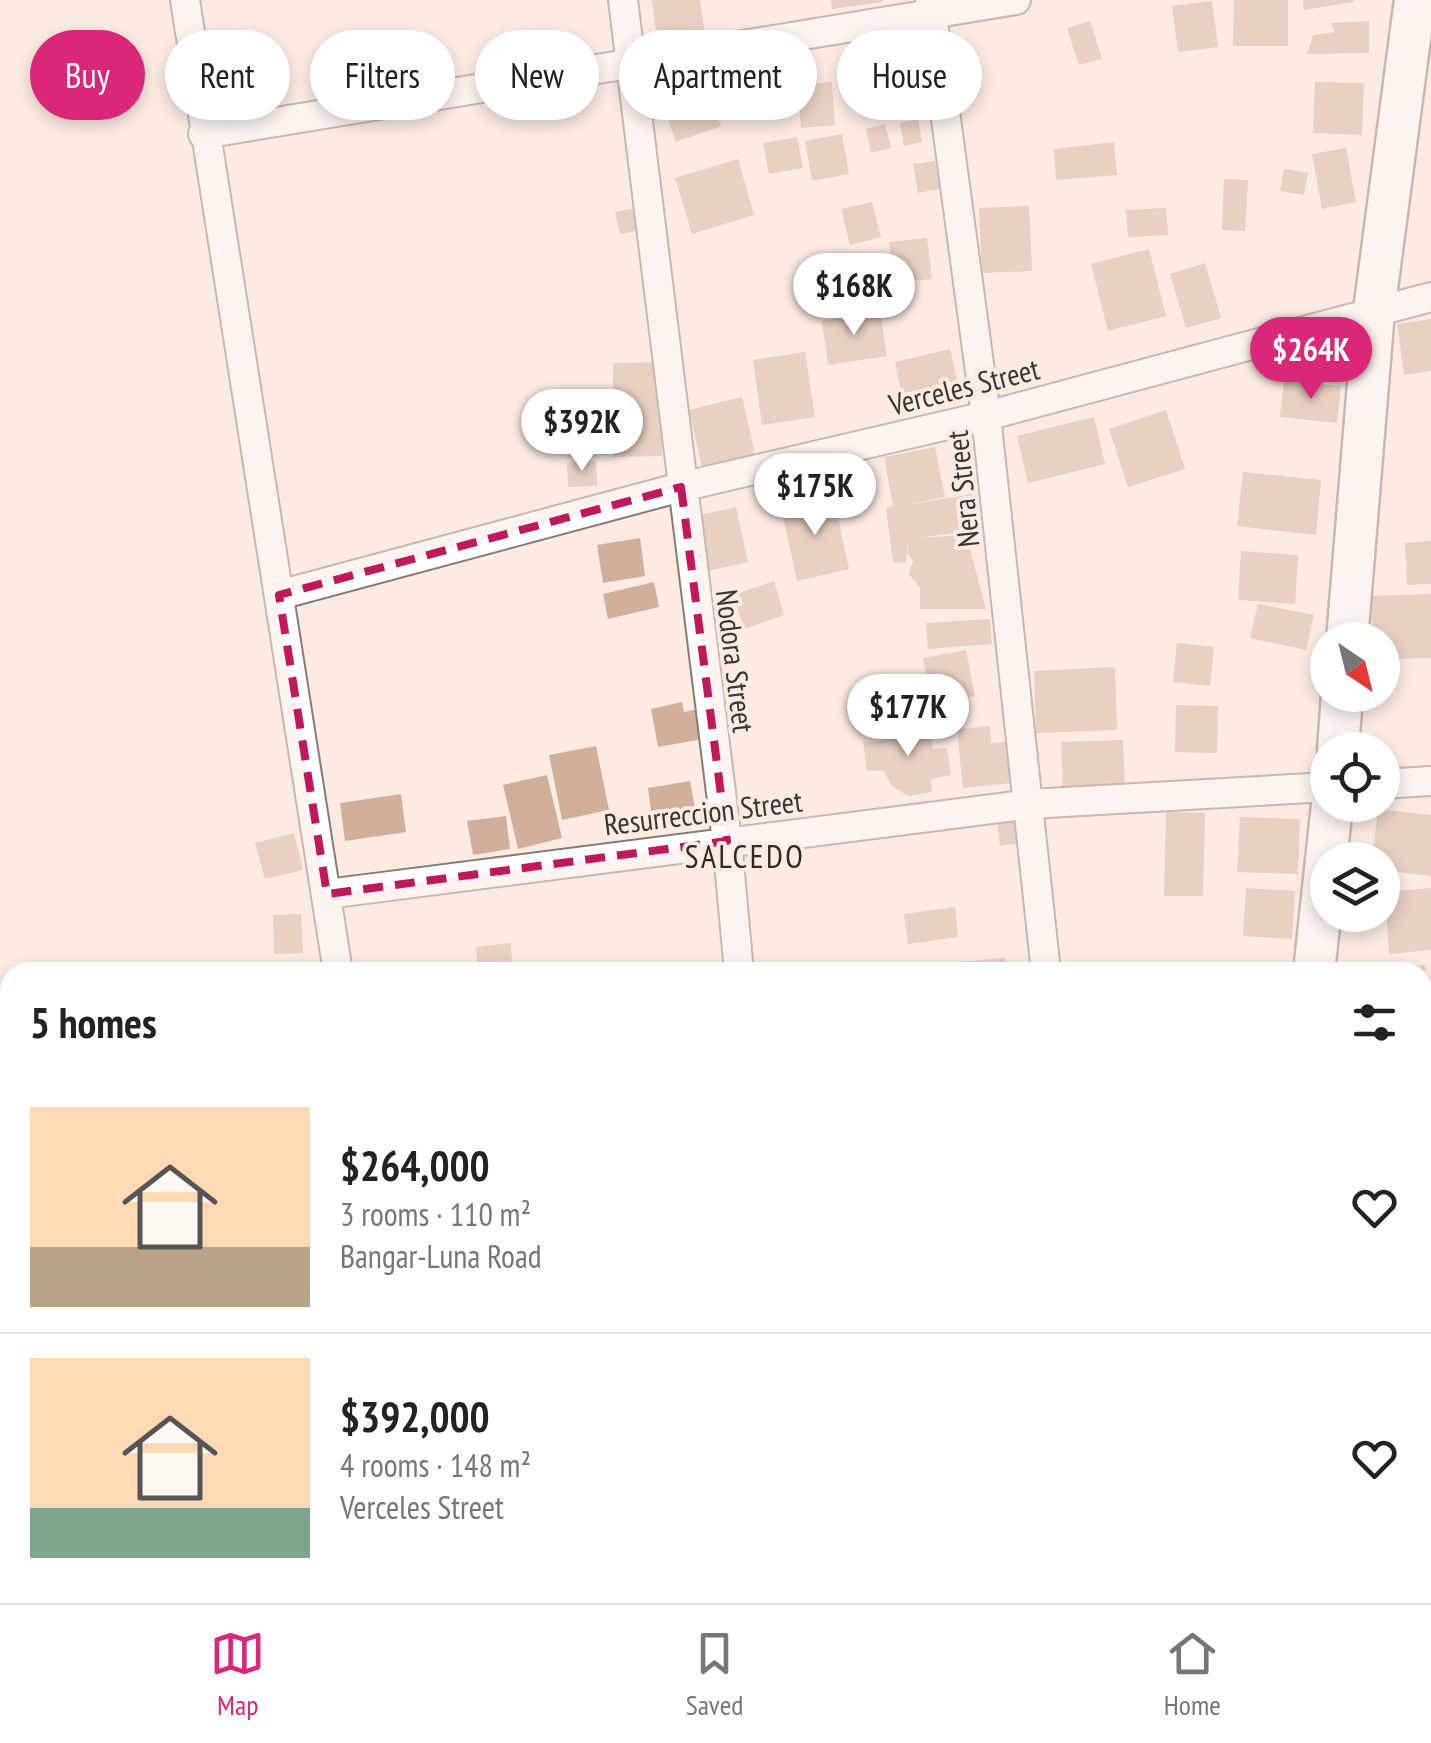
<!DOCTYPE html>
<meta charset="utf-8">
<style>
:root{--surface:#fff;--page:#f2f2f2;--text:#222;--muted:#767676;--line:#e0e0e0;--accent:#db2777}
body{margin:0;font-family:"PT Sans Narrow",sans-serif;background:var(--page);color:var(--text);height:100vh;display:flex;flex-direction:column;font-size:38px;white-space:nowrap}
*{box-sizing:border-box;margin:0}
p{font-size:32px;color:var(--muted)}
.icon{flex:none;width:55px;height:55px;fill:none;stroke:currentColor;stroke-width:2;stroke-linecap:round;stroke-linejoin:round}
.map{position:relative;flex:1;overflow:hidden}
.details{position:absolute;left:0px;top:962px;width:1432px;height:642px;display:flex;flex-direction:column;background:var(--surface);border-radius:30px 30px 0 0;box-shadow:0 5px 15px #0003}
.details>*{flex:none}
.banner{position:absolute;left:30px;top:30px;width:1372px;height:90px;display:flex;gap:20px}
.needle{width:65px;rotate:145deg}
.buttons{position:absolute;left:1310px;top:622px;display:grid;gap:20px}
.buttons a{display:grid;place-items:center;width:90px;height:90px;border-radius:50%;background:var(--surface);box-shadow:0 5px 15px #0003;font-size:50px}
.price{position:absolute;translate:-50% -85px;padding:0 22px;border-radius:35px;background:#fff;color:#222;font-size:32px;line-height:65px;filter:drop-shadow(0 2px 5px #0008)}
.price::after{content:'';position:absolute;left:50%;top:60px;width:30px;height:22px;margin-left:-15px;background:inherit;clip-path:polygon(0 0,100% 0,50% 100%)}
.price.active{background:var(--accent);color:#fff}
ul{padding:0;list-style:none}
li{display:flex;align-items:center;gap:30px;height:250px;padding:0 30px}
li+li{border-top:2px solid var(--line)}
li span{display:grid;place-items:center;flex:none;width:280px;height:200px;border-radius:0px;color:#555}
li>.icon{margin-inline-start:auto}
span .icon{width:120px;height:120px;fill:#fffc;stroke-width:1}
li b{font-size:42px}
h2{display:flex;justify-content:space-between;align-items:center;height:120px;padding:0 30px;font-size:42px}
.chip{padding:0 35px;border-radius:45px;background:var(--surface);box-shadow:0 5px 15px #0003;font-size:35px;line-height:90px}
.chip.active{background:var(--accent);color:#fff}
.tab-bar{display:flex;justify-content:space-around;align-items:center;height:140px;border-top:2px solid var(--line);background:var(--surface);font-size:28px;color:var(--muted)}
.tab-bar a{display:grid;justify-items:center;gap:5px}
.tab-bar .active{color:var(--accent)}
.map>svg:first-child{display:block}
.building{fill:#d0b09b}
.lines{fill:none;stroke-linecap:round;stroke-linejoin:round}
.minor-casing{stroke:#897b73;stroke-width:32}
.secondary-casing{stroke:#897b73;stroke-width:45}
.minor{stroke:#fff;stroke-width:28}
.secondary{stroke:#fff;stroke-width:40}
.marked{fill:none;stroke:#c2185b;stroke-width:8;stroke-dasharray:20 12;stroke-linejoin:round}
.labels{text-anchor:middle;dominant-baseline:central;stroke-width:8;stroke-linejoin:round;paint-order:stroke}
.street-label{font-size:30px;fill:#3b3531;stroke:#fbebe2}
.neighbourhood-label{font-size:32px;letter-spacing:2.5px;fill:#332720;stroke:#fbebe2}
</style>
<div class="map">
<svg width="1431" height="1603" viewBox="0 0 1431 1603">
<rect width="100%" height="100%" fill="#fbebe2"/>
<!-- building -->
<g class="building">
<polygon points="652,0 700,0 705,34 657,41"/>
<polygon points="831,0 883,0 883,2 832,9"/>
<polygon points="1234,0 1288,0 1288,46 1233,46"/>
<polygon points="1303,0 1354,0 1354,2 1304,10"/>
<polygon points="1212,1 1218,47 1178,52 1172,6"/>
<polygon points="1090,21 1102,59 1079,65 1067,28"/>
<polygon points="1369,21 1369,53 1307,54 1313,35 1335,32 1331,23"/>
<polygon points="778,62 790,112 752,119 743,70"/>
<polygon points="832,82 835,125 801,128 797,85"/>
<polygon points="1315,82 1364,83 1362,135 1313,133"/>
<polygon points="706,84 721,126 676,142 661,100"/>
<polygon points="918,119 922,142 904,146 900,123"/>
<polygon points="885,124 891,148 871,153 866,129"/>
<polygon points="842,134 849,174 812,181 805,141"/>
<polygon points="797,137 803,168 769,174 763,143"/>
<polygon points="1114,142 1117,175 1056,180 1054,149"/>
<polygon points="1346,148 1356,202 1322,209 1312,154"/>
<polygon points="738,159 754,215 692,234 675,178"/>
<polygon points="935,161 940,189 918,193 913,164"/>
<polygon points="1284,169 1308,173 1304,195 1280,191"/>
<polygon points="1224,179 1248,180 1245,231 1222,230"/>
<polygon points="872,202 881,237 850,245 841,209"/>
<polygon points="1029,206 1032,271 982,273 979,208"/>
<polygon points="636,208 640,230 620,234 615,212"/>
<polygon points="1166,208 1168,235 1128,237 1126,210"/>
<polygon points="927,238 932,279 893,283 889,242"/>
<polygon points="1149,249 1166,316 1108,331 1091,264"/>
<polygon points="1205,263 1221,318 1186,328 1170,274"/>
<polygon points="880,311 887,356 828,365 822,321"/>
<polygon points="1431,319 1431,371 1404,375 1397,324"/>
<polygon points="950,349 959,388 903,401 895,362"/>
<polygon points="805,352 815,417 762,425 753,360"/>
<polygon points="661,362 662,456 613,457 613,363"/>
<polygon points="1284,381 1341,386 1337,423 1280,417"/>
<polygon points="607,389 610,450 571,452 568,392"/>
<polygon points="742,397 755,454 702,467 689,410"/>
<polygon points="1166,410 1185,469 1128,487 1109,429"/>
<polygon points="1094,417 1105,464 1028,483 1017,436"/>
<polygon points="935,447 945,497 907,505 973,494 978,517 961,521 960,532 918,538 966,535 986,609 920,609 920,588 909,574 913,561 908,554 908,538 906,563 893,562 886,508 893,506 884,457"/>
<polygon points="596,461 597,486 568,487 567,463"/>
<polygon points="1243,472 1321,480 1316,535 1237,526"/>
<polygon points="833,495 849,569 797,581 781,507"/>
<polygon points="736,507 748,562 699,573 687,518"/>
<polygon points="640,538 645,576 603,583 597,545"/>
<polygon points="1431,541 1431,584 1407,585 1405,543"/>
<polygon points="1241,551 1298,555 1295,604 1238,600"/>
<polygon points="774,581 784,615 744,629 733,595"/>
<polygon points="654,582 659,607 608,619 603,594"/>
<polygon points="1431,594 1431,658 1382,659 1382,640 1373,640 1371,596"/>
<polygon points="1258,604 1314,615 1306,650 1250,638"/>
<polygon points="990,619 992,644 928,649 926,623"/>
<polygon points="1177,643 1214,647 1210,686 1173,682"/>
<polygon points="966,650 975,696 931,704 923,658"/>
<polygon points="1115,667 1117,730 1036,733 1034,671"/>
<polygon points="899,689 903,716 877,720 873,693"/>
<polygon points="682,702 684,712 697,709 704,739 658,747 651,709"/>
<polygon points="1176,705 1218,706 1217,753 1175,752"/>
<polygon points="930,724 933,749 947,748 951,775 931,779 932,792 908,796 892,786 883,770 867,771 863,742 882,741 882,732"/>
<polygon points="990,726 991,743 1007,742 1011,783 963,788 957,729"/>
<polygon points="1123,740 1125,787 1063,790 1061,742"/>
<polygon points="596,746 609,810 562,820 549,755"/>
<polygon points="547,775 562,838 518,849 503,785"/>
<polygon points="690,781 697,819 653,826 648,788"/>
<polygon points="401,794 406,832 345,841 340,803"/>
<polygon points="1378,809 1431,815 1431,876 1382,870 1382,860 1372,860"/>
<polygon points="1166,812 1205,813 1203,896 1164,896"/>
<polygon points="506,816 510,849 473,855 467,821"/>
<polygon points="1240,817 1300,819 1298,874 1237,872"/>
<polygon points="1019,820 1021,843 1000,846 997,822"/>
<polygon points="294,833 303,870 265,879 255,843"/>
<polygon points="1246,888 1295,891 1292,939 1243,936"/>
<polygon points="1431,888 1431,950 1389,954 1385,892"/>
<polygon points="955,907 958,937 908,944 904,914"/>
<polygon points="301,914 303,953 274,954 273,915"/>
<polygon points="511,943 512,971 478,972 476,947"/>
<polygon points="1005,958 1007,972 938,972 938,964"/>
<polygon points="1425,965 1426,972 1356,972 1356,968"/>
<polygon points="1422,1131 1431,1131 1431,1209 1422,1210"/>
<rect x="1422" y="1325" width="9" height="38"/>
<polygon points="454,1595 505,1595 505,1598 455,1603"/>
<polygon points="899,1595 951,1595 951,1603 900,1603"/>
<polygon points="1033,1595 1086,1595 1086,1600 1033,1602"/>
<polygon points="1291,1595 1352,1595 1351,1603 1291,1603"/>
</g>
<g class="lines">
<defs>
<g id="minor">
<polyline points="185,0 338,972"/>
<polyline points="623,0 727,841 739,972"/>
<polyline points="930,0 986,416 1046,972"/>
<polyline points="203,134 1016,0"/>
<polyline points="279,595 681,487 986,416 1431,297"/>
<polyline points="1382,784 1431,781"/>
<polyline points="327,894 1030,804 1328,787"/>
<polyline points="1422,1477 1431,1476"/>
<polyline points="433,1595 434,1603"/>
<polyline points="794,1595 794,1603"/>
<polyline points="682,1603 724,1595"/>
</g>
<g id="secondary">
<polyline points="1347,640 1374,311 1415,0"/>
<polyline points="1338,750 1342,695"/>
<polyline points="1314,972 1332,805"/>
<polyline points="1243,1603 1243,1595"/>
</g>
</defs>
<!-- minor casing -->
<use href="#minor" class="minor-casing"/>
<!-- secondary casing -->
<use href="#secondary" class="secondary-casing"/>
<!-- minor -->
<use href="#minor" class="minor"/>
<!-- secondary -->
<use href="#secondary" class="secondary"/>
</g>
<!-- marked area -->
<path d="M0 0H1431V1603H0ZM681 487 727 841 327 894 279 595Z" fill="#fbebe2" fill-opacity=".55" fill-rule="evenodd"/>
<path class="marked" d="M681 487 727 841 327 894 279 595Z"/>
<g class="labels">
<!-- street labels -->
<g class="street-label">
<text transform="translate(964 386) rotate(-14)">Verceles Street</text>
<text transform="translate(962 489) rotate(-96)">Nera Street</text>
<text transform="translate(736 661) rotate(83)">Nodora Street</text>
<text transform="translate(703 812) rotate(-7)">Resurreccion Street</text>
</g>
<!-- neighbourhood labels -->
<g class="neighbourhood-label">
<text x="745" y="856">SALCEDO</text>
</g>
</g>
</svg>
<div class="buttons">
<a><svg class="needle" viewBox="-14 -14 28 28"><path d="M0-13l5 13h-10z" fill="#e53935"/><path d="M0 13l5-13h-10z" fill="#767676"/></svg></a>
<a><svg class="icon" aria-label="locate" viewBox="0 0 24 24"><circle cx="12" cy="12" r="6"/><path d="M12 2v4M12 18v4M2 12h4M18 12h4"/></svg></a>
<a><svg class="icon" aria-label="layers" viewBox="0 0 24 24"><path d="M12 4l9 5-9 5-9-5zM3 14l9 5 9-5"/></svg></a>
</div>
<b class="price" style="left:854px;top:338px">$168K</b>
<b class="price active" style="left:1311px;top:402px">$264K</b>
<b class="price" style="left:582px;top:474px">$392K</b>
<b class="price" style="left:815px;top:538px">$175K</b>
<b class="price" style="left:908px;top:759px">$177K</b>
<div class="banner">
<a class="chip active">Buy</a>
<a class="chip">Rent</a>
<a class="chip">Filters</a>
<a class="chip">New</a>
<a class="chip">Apartment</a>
<a class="chip">House</a>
</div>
<section class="details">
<h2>5 homes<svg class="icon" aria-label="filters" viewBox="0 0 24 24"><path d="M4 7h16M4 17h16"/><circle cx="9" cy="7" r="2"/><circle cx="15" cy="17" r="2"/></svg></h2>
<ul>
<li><span style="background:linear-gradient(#ffd9b3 70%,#b9a48a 0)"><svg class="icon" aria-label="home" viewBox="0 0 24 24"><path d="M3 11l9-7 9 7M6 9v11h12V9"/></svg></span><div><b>$264,000</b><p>3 rooms · 110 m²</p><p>Bangar-Luna Road</p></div><svg class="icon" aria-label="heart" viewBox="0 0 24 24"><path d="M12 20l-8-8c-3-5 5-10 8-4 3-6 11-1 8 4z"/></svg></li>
<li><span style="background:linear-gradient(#ffd9b3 75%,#7fa58c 0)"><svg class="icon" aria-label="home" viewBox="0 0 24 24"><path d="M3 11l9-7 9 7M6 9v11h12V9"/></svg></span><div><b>$392,000</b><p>4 rooms · 148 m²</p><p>Verceles Street</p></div><svg class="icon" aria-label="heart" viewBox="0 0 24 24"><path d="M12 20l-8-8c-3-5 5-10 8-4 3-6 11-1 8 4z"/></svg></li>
</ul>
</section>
</div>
<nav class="tab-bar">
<a class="active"><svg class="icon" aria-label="map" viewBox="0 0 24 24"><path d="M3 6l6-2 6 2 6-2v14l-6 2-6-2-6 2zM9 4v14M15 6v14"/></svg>Map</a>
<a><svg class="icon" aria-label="saved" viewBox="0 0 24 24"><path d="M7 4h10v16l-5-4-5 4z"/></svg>Saved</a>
<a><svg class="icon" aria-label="home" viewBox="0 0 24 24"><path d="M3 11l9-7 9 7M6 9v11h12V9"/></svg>Home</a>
</nav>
